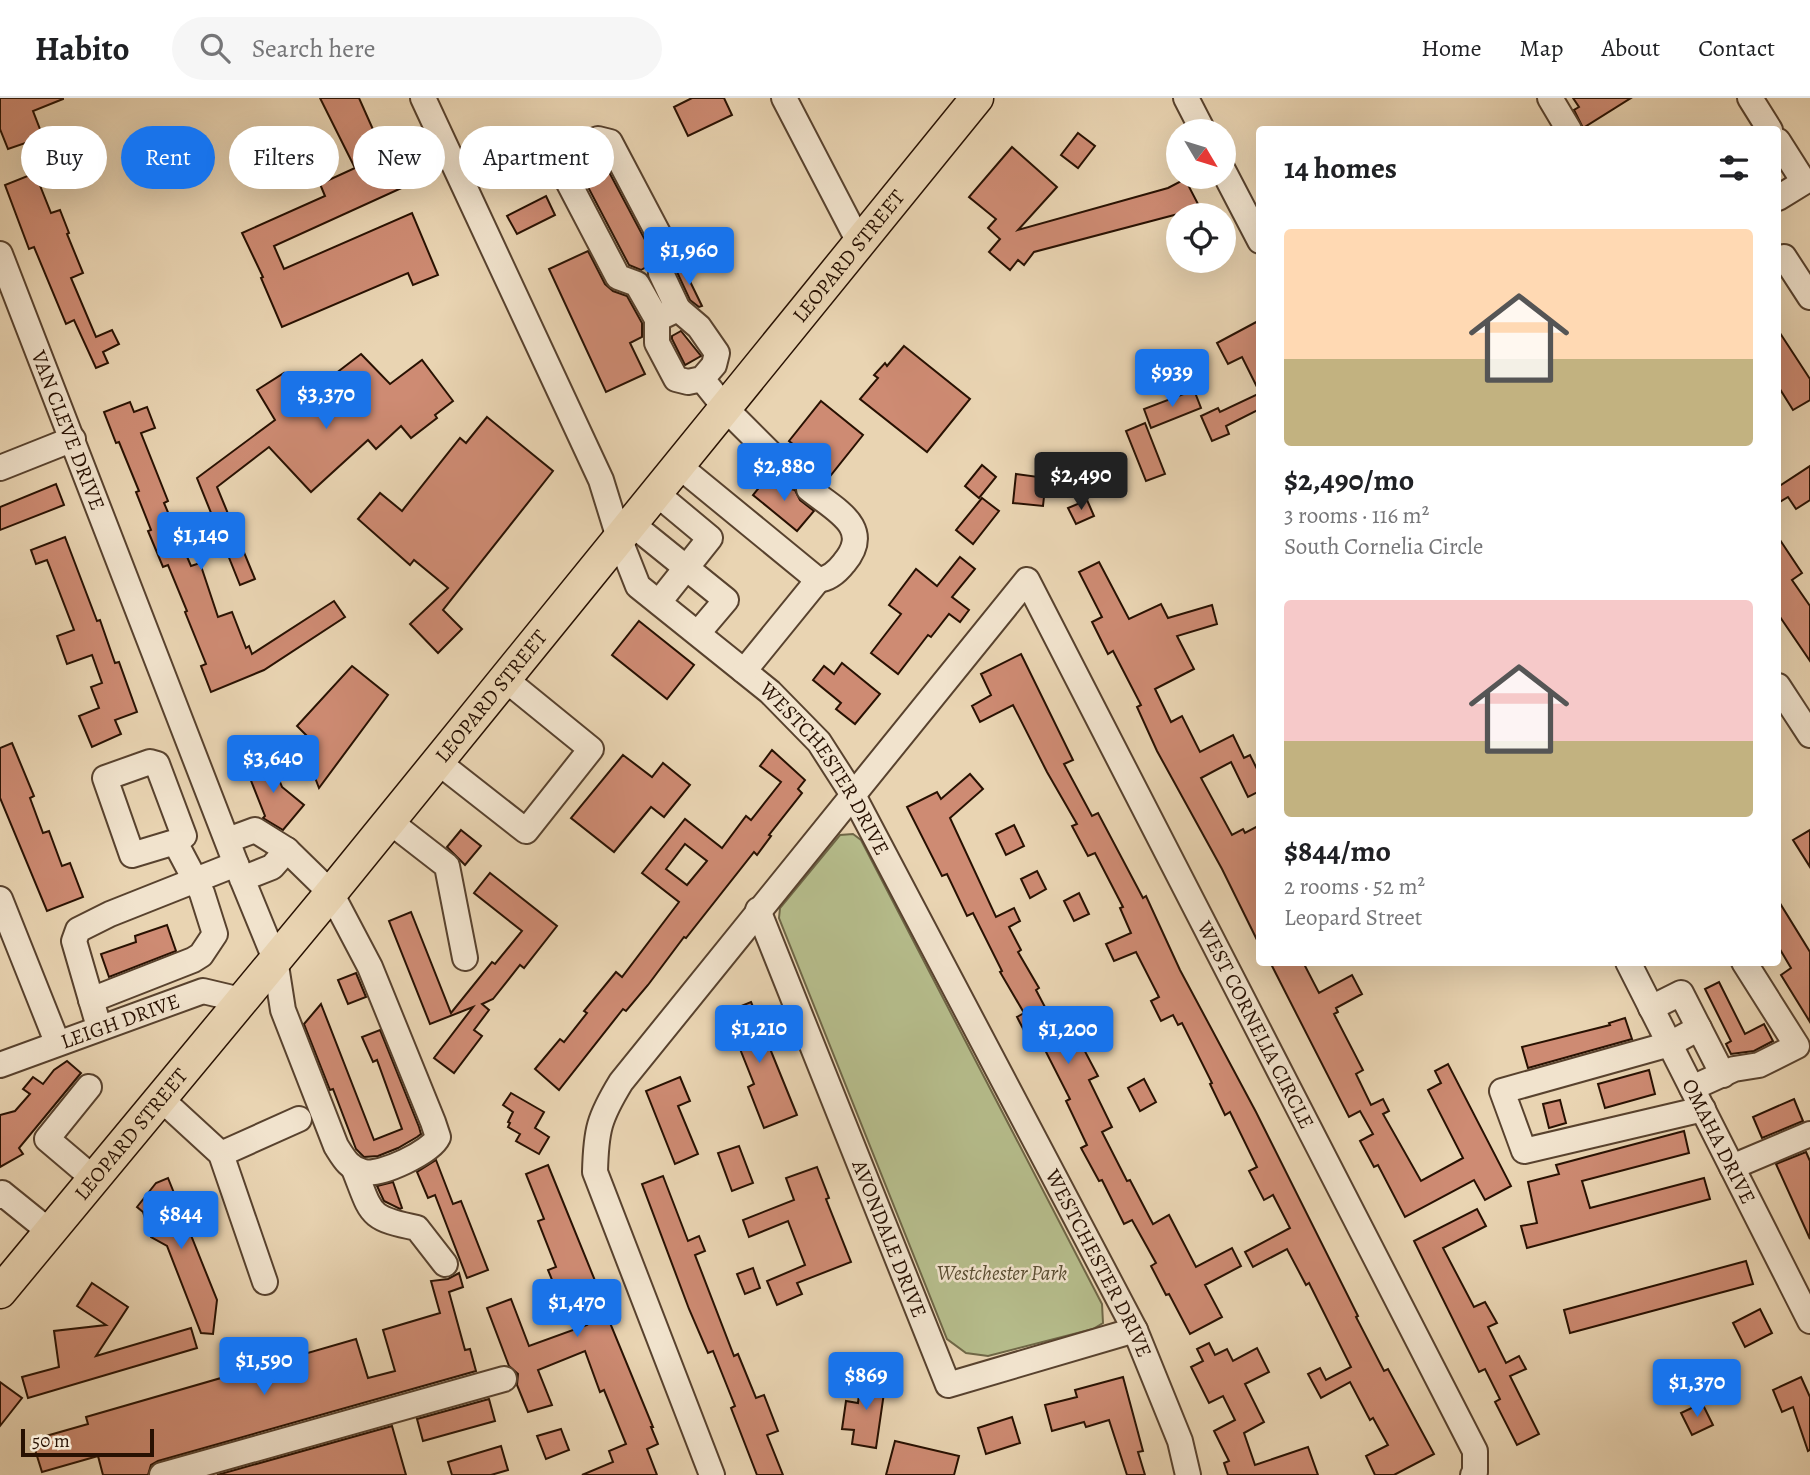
<!DOCTYPE html>
<meta charset="utf-8">
<style>
:root{--surface:#fff;--page:#f6f6f6;--text:#202124;--muted:#757577;--line:#e0e0e0;--accent:#1a73e8}
body{margin:0;font-family:Alegreya,serif;background:var(--page);color:var(--text);height:100vh;display:flex;flex-direction:column;font-size:26px;white-space:nowrap}
*{box-sizing:border-box;margin:0}
p{font-size:23px;color:var(--muted)}
.icon{flex:none;width:38px;height:38px;fill:none;stroke:currentColor;stroke-width:2;stroke-linecap:round;stroke-linejoin:round}
.map{position:relative;flex:1;overflow:hidden}
.side{position:absolute;left:1256px;top:28px;width:525px;height:840px;display:flex;flex-direction:column;background:var(--surface);border-radius:7px;box-shadow:0 7px 28px #0002}
.side>*{flex:none}
.hud{position:absolute;left:21px;top:28px;width:665px;height:63px;display:flex;gap:14px}
.needle{width:46px;rotate:128deg}
.controls{position:absolute;left:1166px;top:21px;display:grid;gap:14px}
.controls a{display:grid;place-items:center;width:70px;height:70px;border-radius:50%;background:var(--surface);box-shadow:0 7px 28px #0002;font-size:35px}
.scale{position:absolute;left:21px;bottom:18px;width:133px;box-sizing:border-box;padding-left:7px;border:4px solid #281102;border-top:0;font-size:19px;line-height:24px;white-space:nowrap;color:#281102;-webkit-text-stroke:5px #f1e3cd;paint-order:stroke}
.price{position:absolute;translate:-50% -60px;padding:0 16px;border-radius:7px;background:var(--accent);color:#fff;font-size:23px;line-height:46px;filter:drop-shadow(0 2px 4px #0008)}
.price::after{content:'';position:absolute;left:50%;top:42px;width:21px;height:16px;margin-left:-10px;background:inherit;clip-path:polygon(0 0,100% 0,50% 100%)}
.price.current{background:#222;color:#fff}
ul{padding:0;list-style:none}
li{display:grid;align-content:center;gap:14px;height:371px;padding:0 28px}
li span{display:grid;place-items:center;height:217px;border-radius:7px;color:#555}
li>.icon{margin-inline-start:auto}
span .icon{width:126px;height:126px;fill:#fffc;stroke-width:1}
li b{font-size:30px}
h2{display:flex;justify-content:space-between;align-items:center;height:84px;padding:0 28px;font-size:30px}
.pill{padding:0 24px;border-radius:32px;background:var(--surface);box-shadow:0 7px 28px #0002;font-size:24px;line-height:63px}
.pill.current{background:var(--accent);color:#fff}
header{display:flex;align-items:center;gap:42px;box-sizing:border-box;height:98px;padding:0 35px;background:var(--surface);border-bottom:2px solid var(--line)}
header strong{font-size:33px}
nav{display:flex;gap:38px;margin-inline-start:auto;font-size:24px}
.search{width:490px;height:63px;background:var(--page);display:flex;align-items:center;gap:18px;box-sizing:border-box;padding:0 24px;border-radius:38px;color:var(--muted);font-size:26px}
.map>svg:first-child{display:block}
.green{fill:#b6bd8c;stroke:#6f6747;stroke-width:2}
.building{fill:#ce8b73;stroke:#281102;stroke-width:2;fill-rule:evenodd}
.lines{fill:none;stroke-linecap:round;stroke-linejoin:round}
.minor-casing{stroke:#58422e;stroke-width:28}
.major-casing{stroke:#281102;stroke-width:35}
.minor{stroke:#f1e3cd;stroke-width:24}
.major{stroke:#e9d4b2;stroke-width:32}
.labels{text-anchor:middle;dominant-baseline:central;stroke-width:5;stroke-linejoin:round;paint-order:stroke}
.street-label{font-size:21px;fill:#281102;stroke:#f1e3cd}
.park-label{font-size:21px;font-style:italic;fill:#5a4d32;stroke:#f1e3cd}
</style>
<header>
<strong>Habito</strong>
<div class="search"><svg class="icon" aria-label="search" viewBox="0 0 24 24"><circle cx="10" cy="10" r="6"/><path d="M15 15l6 6"/></svg>Search here</div>
<nav><a>Home</a><a>Map</a><a>About</a><a>Contact</a></nav>
</header>
<div class="map">
<svg width="1810" height="1377" viewBox="0 0 1810 1377">
<rect width="100%" height="100%" fill="#e9d4b2"/>
<filter id="stains"><feTurbulence type="fractalNoise" baseFrequency=".00286" numOctaves="4"/><feColorMatrix values="0 0 0 0 .2 0 0 0 0 .09 0 0 0 0 .02 0 0 0 .5 -.17"/></filter>
<radialGradient id="worn" r=".72"><stop offset=".6" stop-color="#630" stop-opacity="0"/><stop offset="1" stop-color="#630" stop-opacity=".3"/></radialGradient>
<!-- green -->
<polygon class="green" points="853,736 861,742 1102,1206 1103,1225 1093,1231 988,1258 966,1255 947,1241 779,820 780,810 840,737"/>
<!-- building -->
<g class="building">
<polygon points="0,0 63,0 63,1 33,13 43,39 8,51 0,31"/>
<polygon points="320,0 359,0 379,45 397,38 407,60 395,65 406,88 274,148 284,171 412,115 438,177 413,187 408,175 282,229 261,180 263,179 242,135 325,98 320,86 355,70"/>
<polygon points="692,0 724,0 732,17 688,38 674,9"/>
<polygon points="1573,0 1631,0 1583,30 1574,12 1579,9"/>
<polygon points="1078,35 1095,48 1078,70 1061,57"/>
<polygon points="1012,49 1057,89 1018,132 1168,90 1185,81 1198,106 1178,116 1034,154 1024,167 1018,162 1010,172 989,154 1000,141 988,130 996,121 969,99"/>
<polygon points="600,57 652,155 648,168 641,172 629,167 578,70"/>
<polygon points="35,75 51,115 60,112 69,135 67,136 83,175 71,180 96,239 112,232 119,246 103,254 108,265 96,270 74,222 66,226 34,149 29,151 5,87"/>
<polygon points="546,98 555,117 517,136 507,118"/>
<polygon points="588,153 605,186 613,193 627,198 642,225 642,239 630,245 645,276 606,294 549,171"/>
<polygon points="682,167 702,208 699,209 690,202 677,174"/>
<polygon points="1260,222 1260,295 1242,259 1228,266 1217,245"/>
<polygon points="1778,232 1810,281 1810,302 1793,312 1778,288"/>
<polygon points="681,233 701,258 685,267 672,241 672,238"/>
<polygon points="904,248 970,301 927,354 860,301 878,280 874,277 885,265 887,268"/>
<polygon points="361,256 390,286 422,262 453,303 435,317 437,320 411,340 401,328 376,351 368,342 311,394 269,349 217,389 255,481 240,487 197,380 275,322 257,292 284,275 301,302"/>
<polygon points="1194,292 1201,310 1151,330 1144,311"/>
<polygon points="1260,295 1260,311 1226,328 1229,336 1212,343 1201,318 1218,310 1220,314"/>
<polygon points="821,303 863,337 831,377 824,371 818,379 807,377 803,367 809,359 789,343"/>
<polygon points="130,304 134,314 147,309 155,330 141,335 168,403 164,405 191,468 200,465 218,519 232,514 246,550 249,548 252,556 334,503 345,519 264,572 211,594 201,568 206,566 185,514 187,513 168,467 163,469 148,433 151,432 136,394 139,393 119,344 116,345 104,314"/>
<polygon points="487,319 553,373 443,512 462,531 438,555 410,526 448,490 414,462 410,467 358,421 380,395 402,413 460,340 466,345"/>
<polygon points="1145,325 1165,376 1146,383 1126,333"/>
<polygon points="982,367 996,379 979,400 965,388"/>
<polygon points="1810,368 1810,402 1796,411 1788,399 1778,405 1778,389"/>
<polygon points="770,376 783,389 795,392 800,402 814,413 797,433 753,397"/>
<polygon points="1016,376 1046,380 1043,408 1013,405"/>
<polygon points="56,386 64,407 0,432 0,409"/>
<polygon points="982,400 999,413 973,446 956,432"/>
<polygon points="1087,402 1094,418 1076,426 1068,410"/>
<polygon points="65,439 97,523 100,522 115,565 119,564 137,614 115,622 121,636 92,649 79,618 99,610 91,589 102,585 92,557 67,566 57,538 74,532 47,462 36,466 31,452"/>
<polygon points="1778,439 1802,475 1792,482 1810,508 1810,563 1778,516"/>
<polygon points="960,459 975,471 952,499 969,512 960,524 949,516 931,539 928,537 898,576 871,555 901,516 889,507 916,471 937,488"/>
<polygon points="1099,464 1129,521 1161,506 1168,520 1212,507 1217,526 1177,538 1194,571 1155,591 1171,624 1182,618 1200,654 1233,637 1244,660 1250,657 1260,677 1260,693 1248,699 1231,664 1201,680 1232,737 1243,731 1245,735 1260,727 1260,848 1222,771 1157,653 1137,609 1141,607 1113,553 1108,556 1092,524 1102,519 1079,474"/>
<polygon points="639,523 694,567 667,601 612,557"/>
<polygon points="1021,556 1073,662 1064,666 1092,718 1098,715 1143,800 1146,798 1180,872 1256,1014 1358,1218 1356,1219 1384,1273 1388,1271 1434,1356 1394,1377 1375,1377 1366,1358 1388,1347 1373,1320 1370,1322 1350,1284 1321,1300 1308,1276 1320,1270 1326,1282 1351,1269 1309,1185 1306,1187 1287,1151 1253,1169 1245,1154 1290,1130 1273,1097 1264,1102 1249,1073 1257,1069 1230,1014 1225,1017 1210,986 1212,985 1182,925 1178,927 1173,917 1161,923 1151,903 1159,899 1136,854 1114,863 1106,846 1131,835 1120,810 1123,809 1095,755 1088,758 1072,728 1077,726 1047,674 1013,607 980,624 972,608 991,597 981,576"/>
<polygon points="842,565 880,596 855,626 836,611 841,605 813,582 824,568 834,576"/>
<polygon points="352,568 388,597 319,690 304,651 313,644 297,628"/>
<polygon points="12,645 34,698 30,700 43,735 49,733 62,768 70,765 83,799 47,813 0,700 0,650"/>
<path d="M772 652 805 682 798 691 802 695 769 737 771 738 757 757 754 754 686 840 684 839 648 887 626 913 623 911 559 992 535 971 560 941 564 944 587 915 584 913 616 874 622 879 679 804 642 775 685 721 722 750 746 718 751 722 781 684 760 668ZM685 746 707 763 687 787 666 771Z"/>
<polygon points="623,657 652,679 663,665 690,687 664,719 651,709 614,754 571,720"/>
<polygon points="270,660 282,689 304,707 283,732 263,720 265,718 246,670"/>
<polygon points="970,676 983,691 950,720 996,819 1014,810 1020,823 1009,829 1021,852 1018,854 1039,890 1036,892 1066,949 1079,942 1098,978 1089,982 1112,1029 1102,1034 1127,1083 1130,1082 1153,1126 1169,1117 1196,1169 1232,1150 1241,1168 1205,1187 1222,1219 1190,1236 1169,1196 1166,1197 1151,1168 1156,1165 1132,1122 1124,1126 1102,1082 1099,1083 1081,1050 1087,1047 1066,1003 1070,1001 1042,946 1033,950 1017,919 1024,915 1000,874 1002,873 973,815 967,818 947,776 942,778 907,709 937,694 941,701"/>
<polygon points="1014,727 1024,748 1006,757 996,736"/>
<polygon points="461,732 481,748 465,767 447,749"/>
<polygon points="1810,732 1810,769 1793,742"/>
<polygon points="1037,773 1046,791 1030,800 1021,781"/>
<polygon points="490,775 557,828 524,870 520,867 493,901 482,906 489,912 474,932 482,938 454,975 434,960 473,909 430,926 389,823 411,814 451,915 492,864 495,866 522,833 474,795"/>
<polygon points="1079,795 1089,816 1074,823 1064,803"/>
<polygon points="1778,802 1810,854 1810,924 1781,877 1791,870 1778,848"/>
<polygon points="167,827 176,853 109,879 101,856 136,844 135,838"/>
<polygon points="1270,864 1303,864 1319,895 1352,877 1362,896 1336,910 1338,914 1334,916 1363,972 1356,976 1371,1007 1383,1001 1389,1013 1383,1016 1421,1083 1463,1060 1428,992 1441,985 1435,973 1448,966 1511,1088 1485,1102 1474,1082 1405,1119 1378,1067 1374,1069 1360,1043 1373,1036 1360,1013 1349,1019"/>
<polygon points="356,875 366,899 348,906 338,882"/>
<polygon points="1719,884 1745,936 1764,926 1773,943 1754,953 1731,956 1726,946 1731,943 1705,891"/>
<polygon points="751,904 797,1017 764,1030 748,989 754,986 738,946 731,948 719,917"/>
<polygon points="321,906 374,1042 402,1031 377,962 373,964 362,939 380,932 419,1029 421,1036 417,1039 398,1050 378,1058 364,1059 356,1051 333,991 330,992 304,926"/>
<polygon points="1625,920 1632,941 1528,970 1522,949 1610,927 1609,925"/>
<polygon points="67,963 81,975 19,1050 23,1056 0,1069 0,1017 15,1013 30,996 23,991 33,979 43,986 54,972"/>
<polygon points="1649,972 1655,996 1605,1010 1598,986"/>
<polygon points="680,979 690,1003 678,1008 698,1056 675,1066 646,993"/>
<polygon points="1144,981 1156,1004 1140,1013 1128,990"/>
<polygon points="511,995 544,1014 535,1030 549,1039 539,1056 516,1043 520,1036 508,1029 510,1025 508,1024 513,1014 503,1007"/>
<polygon points="1794,1001 1803,1023 1762,1040 1753,1019"/>
<polygon points="1560,1002 1566,1025 1549,1030 1543,1006"/>
<polygon points="1684,1033 1689,1055 1582,1083 1590,1110 1704,1080 1710,1101 1527,1150 1521,1128 1537,1125 1528,1084 1559,1076 1556,1067"/>
<polygon points="739,1048 753,1085 732,1093 718,1055"/>
<polygon points="1806,1054 1810,1063 1810,1141 1776,1066"/>
<polygon points="436,1062 453,1106 461,1103 488,1172 467,1180 435,1097 428,1100 417,1074"/>
<polygon points="548,1067 598,1190 596,1191 653,1329 651,1329 658,1346 647,1351 657,1377 582,1377 613,1364 609,1353 626,1346 604,1292 600,1294 585,1253 538,1272 552,1307 528,1314 517,1287 518,1276 509,1268 487,1210 511,1201 529,1248 587,1227 569,1189 557,1194 548,1172 556,1169 538,1123 544,1121 526,1076"/>
<polygon points="817,1069 829,1100 826,1101 851,1164 797,1185 802,1196 777,1207 767,1183 805,1167 788,1123 749,1139 743,1122 794,1102 786,1080"/>
<polygon points="663,1078 688,1143 699,1138 705,1153 695,1157 734,1258 738,1256 756,1300 764,1297 778,1333 767,1337 783,1377 757,1377 731,1310 735,1308 713,1253 708,1255 689,1211 642,1086"/>
<polygon points="168,1080 217,1202 213,1236 201,1235 167,1148 151,1139 143,1114 137,1109 156,1085"/>
<polygon points="393,1084 402,1110 400,1111 384,1103 377,1088"/>
<polygon points="1477,1111 1486,1128 1443,1150 1474,1209 1485,1204 1497,1225 1488,1229 1506,1265 1519,1258 1526,1271 1510,1278 1539,1336 1517,1347 1495,1304 1500,1301 1485,1271 1479,1274 1414,1143"/>
<polygon points="1746,1163 1753,1186 1570,1235 1564,1212"/>
<polygon points="753,1170 760,1190 745,1196 737,1176"/>
<polygon points="459,1175 463,1189 449,1194 465,1252 470,1251 476,1273 158,1363 151,1367 148,1377 103,1377 98,1358 42,1374 32,1342 88,1326 86,1319 356,1241 368,1280 395,1273 383,1232 440,1215 431,1183 448,1181"/>
<polygon points="92,1185 128,1209 96,1258 191,1230 197,1250 28,1300 22,1279 59,1269 54,1233 106,1227 77,1208"/>
<polygon points="1760,1211 1772,1235 1745,1249 1733,1225"/>
<polygon points="1209,1245 1215,1257 1227,1251 1233,1263 1257,1250 1269,1274 1245,1286 1264,1324 1244,1335 1255,1367 1308,1349 1318,1377 1228,1377 1224,1365 1229,1363 1214,1333 1235,1322 1223,1298 1209,1305 1191,1269 1203,1263 1197,1251"/>
<polygon points="861,1277 886,1281 876,1350 852,1346 854,1332 842,1331 846,1303 858,1305"/>
<polygon points="1123,1279 1143,1353 1138,1354 1145,1377 1127,1377 1109,1322 1086,1329 1084,1324 1052,1333 1045,1307 1077,1299 1075,1292"/>
<polygon points="1801,1279 1810,1299 1810,1352 1808,1353 1793,1309 1782,1314 1773,1292"/>
<polygon points="0,1284 22,1300 0,1328"/>
<polygon points="489,1301 495,1323 423,1343 417,1321"/>
<polygon points="1702,1305 1713,1327 1692,1337 1681,1315"/>
<polygon points="1012,1319 1020,1345 986,1356 978,1330"/>
<polygon points="392,1328 406,1377 217,1377"/>
<polygon points="561,1331 569,1352 546,1361 537,1338"/>
<polygon points="895,1343 959,1358 954,1377 886,1377"/>
<polygon points="501,1348 508,1372 491,1377 452,1377 448,1364"/>
</g>
<g class="lines">
<defs>
<g id="minor">
<path id="s1" d="M423 0 601 382 619 440 638 488 770 594 819 644 853 697 1135 1232 1180 1343 1188 1377"/>
<polyline points="784,0 860,146"/>
<polyline points="1186,0 1203,33"/>
<polyline points="1550,0 1569,32"/>
<polyline points="1750,0 1770,32"/>
<polyline points="1778,43 1804,84 1778,100"/>
<polyline points="1223,72 1260,143"/>
<path id="s2" d="M0 156 236 766 275 861 283 912 336 1048C343 1059 349 1071 364 1074 381 1078 431 1054 438 1039L433 1024 370 869 331 795 287 752 272 769 242 781"/>
<polyline points="1784,159 1810,199"/>
<polyline points="657,221 637,186 618,179 562,72 565,58 598,41 610,44 668,154 661,175 678,211"/>
<polyline points="702,281 688,284 676,281 657,245 657,221 678,211 699,229 717,255 714,267 702,281 726,311 793,378"/>
<polyline points="679,368 818,482 744,573"/>
<polyline points="0,370 73,341"/>
<path d="M809 391C835 412 874 429 844 465 837 474 829 481 818 482"/>
<polyline points="656,395 710,440 659,504"/>
<polyline points="632,426 726,502 698,535"/>
<polyline points="1778,588 1810,637"/>
<polyline points="438,664 526,733 591,651 505,581"/>
<polyline points="389,723 447,768 465,860"/>
<polyline points="228,742 255,732 287,752"/>
<polyline points="0,801 57,944"/>
<path id="s3" d="M758 812 948 1287 1135 1232"/>
<path id="s4" d="M1628 864 1810 1223"/>
<polyline points="91,902 193,862 201,857 215,836 202,795 175,744 184,738 157,666 150,664 105,680 132,757 175,744"/>
<polyline points="1651,910 1681,895 1723,977"/>
<polyline points="99,929 74,843 78,832 110,816 236,766"/>
<polyline points="1699,930 1670,946 1502,993 1524,1053 1703,1011"/>
<path id="s5" d="M0 967 203 893 241 902"/>
<polyline points="89,989 47,1041 93,1080"/>
<polyline points="1692,990 1734,971 1759,967 1797,948 1744,864"/>
<polyline points="160,1000 221,1056 265,1184"/>
<polyline points="221,1056 299,1021"/>
<polyline points="1732,1069 1810,1036"/>
<path d="M354 1071C372 1116 367 1120 417 1130L445 1166"/>
<polyline points="0,1098 2,1095 49,1133"/>
<polyline points="162,1377 504,1281"/>
<path id="s6" d="M712 1377 595 1074C596 1032 599 1020 621 984L1027 482 1475 1353V1374L1473 1377"/>
</g>
<g id="major">
<path id="s7" d="M0 1194 331 795 977 0"/>
</g>
</defs>
<!-- minor casing -->
<use href="#minor" class="minor-casing"/>
<!-- major casing -->
<use href="#major" class="major-casing"/>
<!-- minor -->
<use href="#minor" class="minor"/>
<!-- major -->
<use href="#major" class="major"/>
</g>
<g class="labels">
<!-- street labels -->
<g class="street-label">
<text stroke="none"><textPath href="#s7" startOffset="1339">LEOPARD STREET</textPath></text>
<text stroke="none"><textPath href="#s2" startOffset="189">VAN CLEVE DRIVE</textPath></text>
<text stroke="none"><textPath href="#s7" startOffset="772">LEOPARD STREET</textPath></text>
<text stroke="none"><textPath href="#s1" startOffset="798">WESTCHESTER DRIVE</textPath></text>
<text stroke="none"><textPath href="#s5" startOffset="128">LEIGH DRIVE</textPath></text>
<text stroke="none"><textPath href="#s6" startOffset="1566">WEST CORNELIA CIRCLE</textPath></text>
<text stroke="none"><textPath href="#s7" startOffset="205">LEOPARD STREET</textPath></text>
<text stroke="none"><textPath href="#s4" startOffset="201">OMAHA DRIVE</textPath></text>
<text stroke="none"><textPath href="#s3" startOffset="354">AVONDALE DRIVE</textPath></text>
<text stroke="none"><textPath href="#s1" startOffset="1365">WESTCHESTER DRIVE</textPath></text>
</g>
<!-- park labels -->
<g class="park-label">
<text x="1002" y="1175">Westchester Park</text>
</g>
</g>
<rect width="100%" height="100%" filter="url(#stains)"/>
<rect width="100%" height="100%" fill="url(#worn)"/>
</svg>
<div class="controls">
<a><svg class="needle" viewBox="-14 -14 28 28"><path d="M0-13l5 13h-10z" fill="#e53935"/><path d="M0 13l5-13h-10z" fill="#757577"/></svg></a>
<a><svg class="icon" aria-label="locate" viewBox="0 0 24 24"><circle cx="12" cy="12" r="6"/><path d="M12 2v4M12 18v4M2 12h4M18 12h4"/></svg></a>
</div>
<div class="scale">50 m</div>
<b class="price" style="left:689px;top:189px">$1,960</b>
<b class="price" style="left:1172px;top:311px">$939</b>
<b class="price" style="left:326px;top:333px">$3,370</b>
<b class="price" style="left:784px;top:405px">$2,880</b>
<b class="price current" style="left:1081px;top:414px">$2,490</b>
<b class="price" style="left:201px;top:474px">$1,140</b>
<b class="price" style="left:273px;top:697px">$3,640</b>
<b class="price" style="left:759px;top:967px">$1,210</b>
<b class="price" style="left:1068px;top:968px">$1,200</b>
<b class="price" style="left:181px;top:1153px">$844</b>
<b class="price" style="left:577px;top:1241px">$1,470</b>
<b class="price" style="left:264px;top:1299px">$1,590</b>
<b class="price" style="left:866px;top:1314px">$869</b>
<b class="price" style="left:1697px;top:1321px">$1,370</b>
<div class="hud">
<a class="pill">Buy</a>
<a class="pill current">Rent</a>
<a class="pill">Filters</a>
<a class="pill">New</a>
<a class="pill">Apartment</a>
</div>
<section class="side">
<h2>14 homes<svg class="icon" aria-label="filters" viewBox="0 0 24 24"><path d="M4 7h16M4 17h16"/><circle cx="9" cy="7" r="2"/><circle cx="15" cy="17" r="2"/></svg></h2>
<ul>
<li><span style="background:linear-gradient(#ffd9b3 60%,#c2b280 0)"><svg class="icon" aria-label="home" viewBox="0 0 24 24"><path d="M3 11l9-7 9 7M6 9v11h12V9"/></svg></span><div><b>$2,490/mo</b><p>3 rooms · 116 m²</p><p>South Cornelia Circle</p></div></li>
<li><span style="background:linear-gradient(#f6c9c9 65%,#c2b280 0)"><svg class="icon" aria-label="home" viewBox="0 0 24 24"><path d="M3 11l9-7 9 7M6 9v11h12V9"/></svg></span><div><b>$844/mo</b><p>2 rooms · 52 m²</p><p>Leopard Street</p></div></li>
</ul>
</section>
</div>
